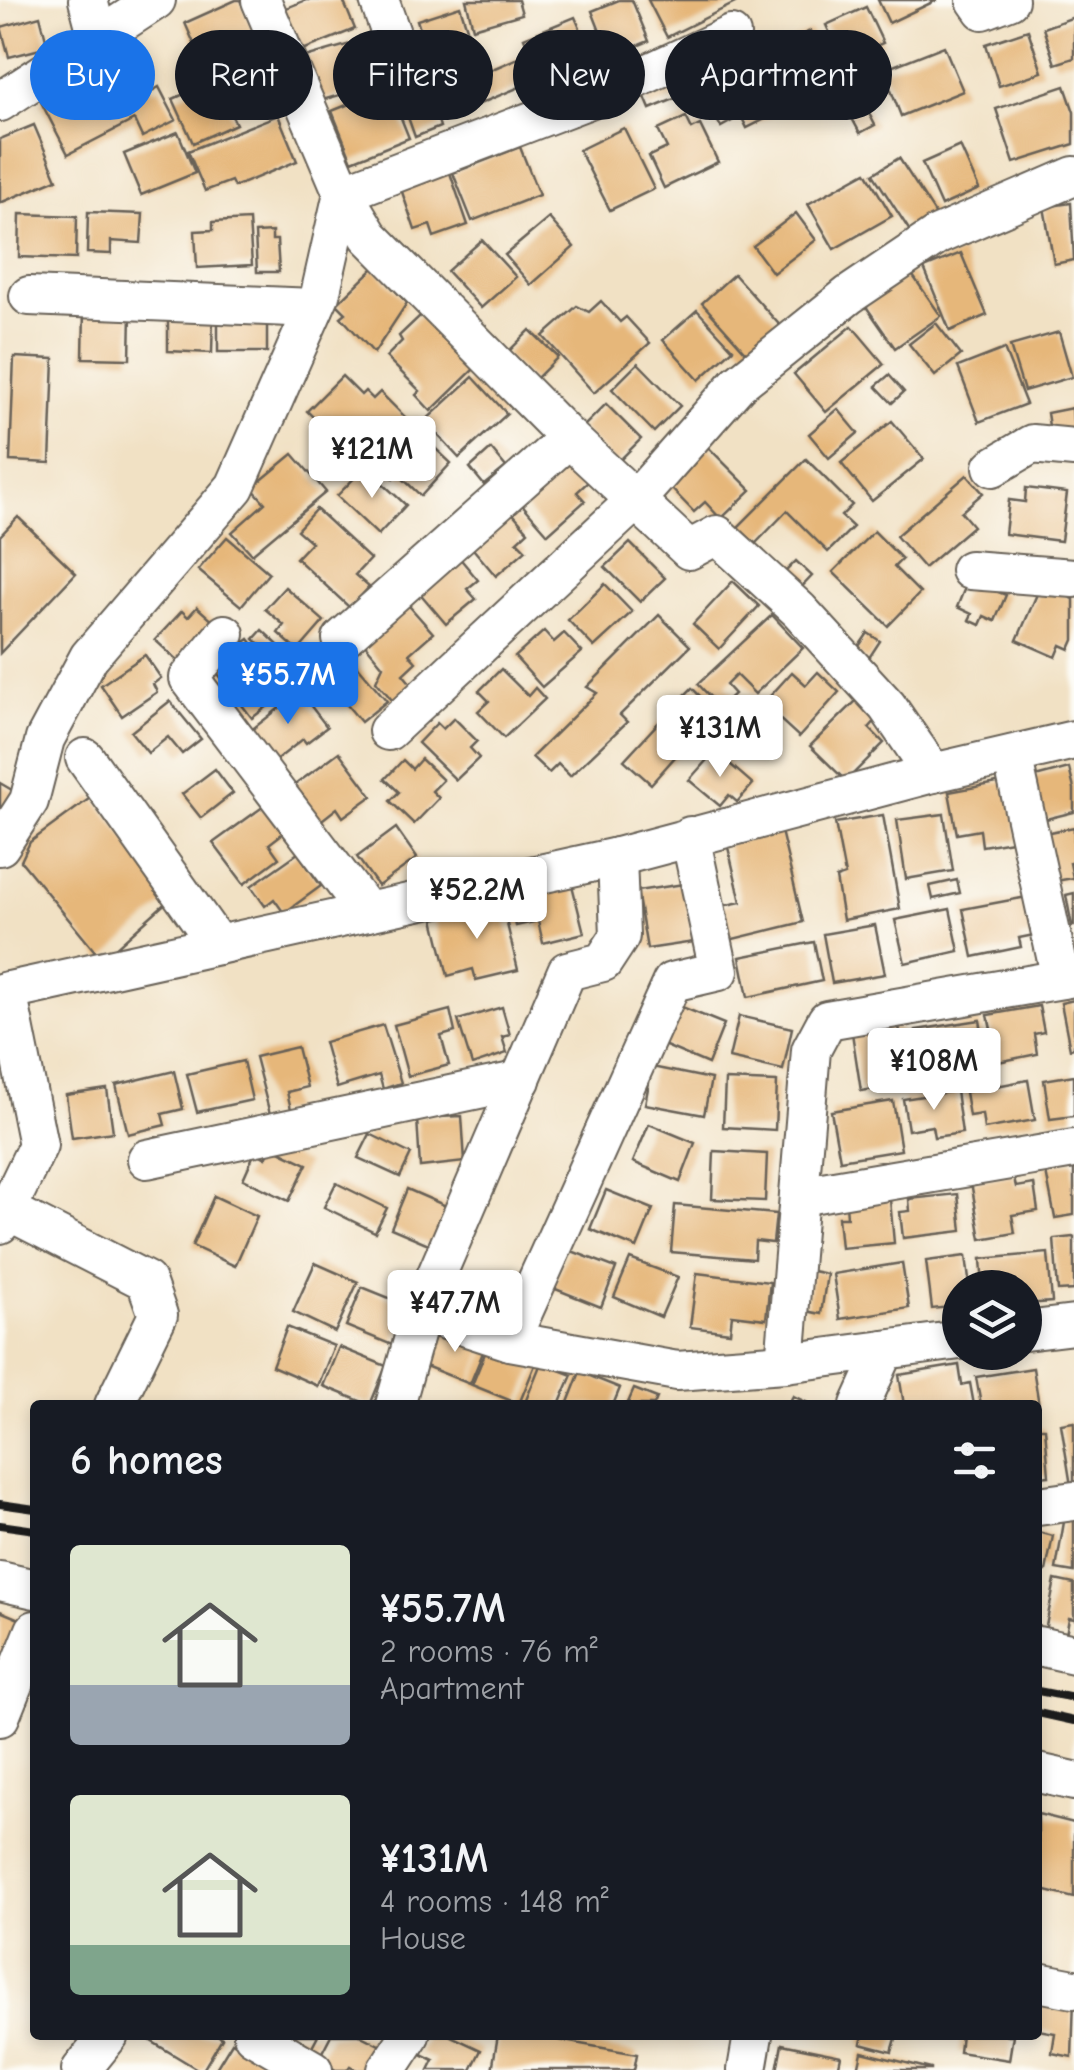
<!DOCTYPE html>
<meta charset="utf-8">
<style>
:root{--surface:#171b24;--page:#242831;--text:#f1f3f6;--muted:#9ea1a6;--accent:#1a73e8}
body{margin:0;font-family:"Comic Neue",sans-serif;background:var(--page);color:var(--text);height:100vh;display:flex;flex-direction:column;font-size:38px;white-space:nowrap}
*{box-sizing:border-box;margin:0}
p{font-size:32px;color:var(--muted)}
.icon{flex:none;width:55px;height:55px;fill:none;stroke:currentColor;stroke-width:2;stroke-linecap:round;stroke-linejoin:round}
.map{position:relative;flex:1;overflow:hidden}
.drawer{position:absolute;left:30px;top:1400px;width:1012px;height:640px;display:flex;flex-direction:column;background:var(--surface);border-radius:10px;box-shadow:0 5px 15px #0003}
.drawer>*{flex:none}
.guide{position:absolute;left:30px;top:30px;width:1015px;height:90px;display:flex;gap:20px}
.tools{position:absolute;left:942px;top:1270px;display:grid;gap:20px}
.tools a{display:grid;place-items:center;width:100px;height:100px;border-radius:50%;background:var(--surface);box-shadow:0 5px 15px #0003;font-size:50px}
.price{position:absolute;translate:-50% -85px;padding:0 22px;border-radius:10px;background:#fff;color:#222;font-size:32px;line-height:65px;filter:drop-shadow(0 2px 5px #0008)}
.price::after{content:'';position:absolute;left:50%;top:60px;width:30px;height:22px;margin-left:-15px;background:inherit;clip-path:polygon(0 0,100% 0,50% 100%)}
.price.current{background:var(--accent);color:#fff}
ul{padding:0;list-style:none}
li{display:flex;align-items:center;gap:30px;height:250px;padding:0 40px}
li span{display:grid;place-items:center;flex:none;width:280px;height:200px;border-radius:10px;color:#555}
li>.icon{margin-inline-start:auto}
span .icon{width:120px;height:120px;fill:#fffc;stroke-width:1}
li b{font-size:42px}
h2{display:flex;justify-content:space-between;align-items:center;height:120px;padding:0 40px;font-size:42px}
.tag{padding:0 35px;border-radius:45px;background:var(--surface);box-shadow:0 5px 15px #0003;font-size:35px;line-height:90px}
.tag.current{background:var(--accent);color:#fff}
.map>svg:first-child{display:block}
.building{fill:#e6b77a}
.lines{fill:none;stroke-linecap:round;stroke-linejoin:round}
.street-casing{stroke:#676157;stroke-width:42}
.street{stroke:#fff;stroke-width:38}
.rail{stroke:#1c1c1c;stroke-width:8}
</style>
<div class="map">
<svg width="1074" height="2070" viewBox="0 0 1074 2070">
<rect width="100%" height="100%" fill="#fdfcf7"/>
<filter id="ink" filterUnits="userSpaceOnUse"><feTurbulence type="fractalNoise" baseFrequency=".01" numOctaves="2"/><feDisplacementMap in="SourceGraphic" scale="20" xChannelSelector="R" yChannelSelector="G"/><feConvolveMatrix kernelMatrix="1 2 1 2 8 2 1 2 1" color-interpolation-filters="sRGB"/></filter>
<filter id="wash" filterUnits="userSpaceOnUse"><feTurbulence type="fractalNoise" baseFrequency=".0048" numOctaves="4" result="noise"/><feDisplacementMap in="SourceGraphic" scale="40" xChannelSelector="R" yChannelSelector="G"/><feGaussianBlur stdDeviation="2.25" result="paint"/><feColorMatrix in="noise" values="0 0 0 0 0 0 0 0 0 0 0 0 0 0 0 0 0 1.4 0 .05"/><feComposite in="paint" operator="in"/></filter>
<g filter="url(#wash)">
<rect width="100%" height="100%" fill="#f1e1c4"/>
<g id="blocks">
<!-- building -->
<g class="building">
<polygon points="236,0 240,0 262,49 207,73 185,23"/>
<polygon points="306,0 343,0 355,29 298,52 281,10"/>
<polygon points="466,0 518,0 522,14 473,28"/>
<polygon points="619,0 632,0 649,41 610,57 592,11"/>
<polygon points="648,0 733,0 735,3 667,37"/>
<polygon points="878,0 937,0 889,23"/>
<polygon points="460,6 473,47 430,60 417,20"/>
<polygon points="866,7 883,43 843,61 826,25"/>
<polygon points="40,16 48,47 9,57 1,27"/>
<polygon points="575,17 592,56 540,77 524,38"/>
<polygon points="1074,17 1074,58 1055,64 1043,28"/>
<polygon points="1028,30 1042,72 999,86 986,44"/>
<polygon points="810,31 831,71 783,96 761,56"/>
<polygon points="371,38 385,82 319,101 305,57"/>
<polygon points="944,46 963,91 901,116 883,70"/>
<polygon points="742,50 777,113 747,128 741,116 721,127 703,95 717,87 708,69"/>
<polygon points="133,54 152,91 159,87 176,120 142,137 134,120 68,154 41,102"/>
<polygon points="518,58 529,83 477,105 467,80"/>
<polygon points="260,60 274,90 229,109 236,124 193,143 173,99"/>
<polygon points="450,66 465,107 437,117 440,127 415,137 397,86"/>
<polygon points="673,69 684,95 650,109 639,83"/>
<polygon points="1065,86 1074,112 1074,144 1014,163 996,109"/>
<polygon points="389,88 409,138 352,161 332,111"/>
<polygon points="863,102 875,125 860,133 848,111"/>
<polygon points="278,115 297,161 234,187 231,181 205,191 188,151"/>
<polygon points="686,117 692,129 700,125 718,162 664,188 649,156 667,148 658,130"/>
<polygon points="34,125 57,179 0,203 0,139"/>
<polygon points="624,128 654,189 610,210 579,150"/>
<polygon points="178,132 195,173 141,195 124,154"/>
<polygon points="960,146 979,189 941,206 922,163"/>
<polygon points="520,147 539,195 472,221 453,173"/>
<polygon points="899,158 941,223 915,239 873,174"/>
<polygon points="449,170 468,225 434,237 430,225 415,230 400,186"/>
<polygon points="866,172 892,216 834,249 808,204"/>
<polygon points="1071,203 1074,260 1054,264 1044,207"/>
<polygon points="88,212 143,214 141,243 111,241 111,254 87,253"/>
<polygon points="796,213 816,240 773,273 753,246"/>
<polygon points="20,214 77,216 76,259 19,257"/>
<polygon points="549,218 574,247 531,285 505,255"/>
<polygon points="249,220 252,265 197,268 195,231 213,230 213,222"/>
<polygon points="272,232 272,240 277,240 279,272 257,272 255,233"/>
<polygon points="482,240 516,277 481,308 447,271"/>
<polygon points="961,253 987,315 950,331 924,268"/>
<polygon points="374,268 407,303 374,353 341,317 346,313 337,304"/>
<polygon points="911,273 941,316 895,348 865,305"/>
<polygon points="734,274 784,330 752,359 702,303"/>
<polygon points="601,301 620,322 626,317 650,343 594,393 543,336 577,306 589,312"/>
<polygon points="84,310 131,312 130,359 83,358"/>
<polygon points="697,310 733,349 699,380 663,340"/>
<polygon points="168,313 213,314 212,353 168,351"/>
<rect x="218" y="313" width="49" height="39"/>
<polygon points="421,315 474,369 431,411 416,395 420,391 386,357 402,341 399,336"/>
<polygon points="936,323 961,355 935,376 909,344"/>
<polygon points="852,326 884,364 826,412 794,374"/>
<polygon points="530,330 558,357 533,382 505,355"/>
<polygon points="1059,332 1072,377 1024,391 1010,346"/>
<polygon points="1004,349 1026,404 979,422 958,367"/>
<polygon points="14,357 54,359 50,463 10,461"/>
<polygon points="638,363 680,406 654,432 612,389"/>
<polygon points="889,375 904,392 892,403 876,386"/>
<polygon points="342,376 361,395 365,391 373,399 380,392 406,418 360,464 307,411"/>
<polygon points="473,377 507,414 459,458 425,421"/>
<polygon points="606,404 641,439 616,464 581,429"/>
<polygon points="1072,408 1074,434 1051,439 1047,413"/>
<polygon points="838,409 858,433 829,458 809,434"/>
<polygon points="892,421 924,459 872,501 841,463"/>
<polygon points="408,423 451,463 421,496 397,473 393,478 373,460"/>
<polygon points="707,446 751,490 721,519 705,502 694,512 667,484"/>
<polygon points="491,449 506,467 484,485 470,468"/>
<polygon points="293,454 326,492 252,554 232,532 265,503 252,488"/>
<polygon points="568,459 588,482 577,492 585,501 548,534 519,501"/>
<polygon points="806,459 852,505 841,516 853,527 828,552 787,511 755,544 738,527"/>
<polygon points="365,467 406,505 378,535 337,496"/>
<polygon points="967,475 983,493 961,512 973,526 924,568 896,536"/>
<polygon points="1026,488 1067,493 1061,541 1005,534 1009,500 1025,502"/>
<polygon points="508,508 528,531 517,541 526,550 496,576 468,543"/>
<polygon points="316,509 370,559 355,575 369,587 350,608 296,558 311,542 297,530"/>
<polygon points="18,517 76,573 0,653 0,536"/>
<polygon points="874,531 902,559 894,567 920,593 888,626 833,572"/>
<polygon points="227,537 269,573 241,606 198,570"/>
<polygon points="630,543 665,578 640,602 605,567"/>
<polygon points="458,556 478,580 467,589 476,599 446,624 418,591"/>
<polygon points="796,561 812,576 795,594 779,578"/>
<polygon points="968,580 1006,595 995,621 984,616 980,625 969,620 972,614 957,607"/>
<polygon points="733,581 759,606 719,649 693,624"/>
<polygon points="605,584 632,612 594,647 568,620"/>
<polygon points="1041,585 1074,599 1074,640 1070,649 1061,645 1056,657 1017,640"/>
<polygon points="285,587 324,621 298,651 278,633 284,625 265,609"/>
<polygon points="403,599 433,633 409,654 416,662 403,674 417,691 398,707 376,681 383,666 359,637"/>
<polygon points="197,607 215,623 179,662 155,640 182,611 188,617"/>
<polygon points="659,615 690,646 620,715 627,722 570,776 558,764 549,773 532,757 597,693 587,687"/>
<polygon points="772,615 803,648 755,694 736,675 726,685 734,694 720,707 698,684"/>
<polygon points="262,630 293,659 285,668 254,639"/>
<polygon points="544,631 554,642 564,633 582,652 542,687 515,657"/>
<polygon points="868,633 880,641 867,661 855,652"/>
<polygon points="249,639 288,691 252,718 212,666"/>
<polygon points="345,651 387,701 361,722 320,672"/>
<polygon points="145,655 161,678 153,684 157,692 122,716 101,685"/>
<polygon points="501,669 528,696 535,688 545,699 504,738 478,711 489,701 479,691"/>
<polygon points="792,672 806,685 818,672 839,692 799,737 763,704"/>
<polygon points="692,688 709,705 698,716 681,699"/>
<polygon points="300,692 327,727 306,743 303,739 274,762 250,731"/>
<polygon points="858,699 878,718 869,728 884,743 846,781 810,746"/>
<polygon points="170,701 201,739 182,754 168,737 148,753 131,732"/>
<polygon points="672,708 698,731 651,784 624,760"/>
<polygon points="719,713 737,731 726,742 709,724"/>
<polygon points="454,718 477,741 470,748 479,758 456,780 418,743 437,723 443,729"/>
<polygon points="715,751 753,784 737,802 729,795 720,806 689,780"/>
<polygon points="339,752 372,796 343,817 337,808 318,823 292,787"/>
<polygon points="421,759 443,780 432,791 439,798 414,824 390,801 399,792 385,779 403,760 412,769"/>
<polygon points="1069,768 1074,789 1074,812 1034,822 1024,780"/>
<polygon points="215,769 233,793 201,818 182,794"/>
<polygon points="1008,781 1018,840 982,846 980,830 957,834 949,792"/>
<polygon points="0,783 22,796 0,832"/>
<polygon points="93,796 171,898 102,960 21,861 30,842"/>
<polygon points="271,801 291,827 269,844 279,858 244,884 213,843"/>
<polygon points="944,814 953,871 906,879 897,820"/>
<polygon points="883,815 900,909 843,920 836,878 845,875 835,823"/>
<polygon points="1074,827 1074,862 1070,863 1073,878 1050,882 1040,834"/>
<polygon points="396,828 417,858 378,886 357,857"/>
<polygon points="781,831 803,922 725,941 717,907 741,902 727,843"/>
<polygon points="298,853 321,886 284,913 274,899 265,906 251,886"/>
<polygon points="957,880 960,893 933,899 930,886"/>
<polygon points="684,884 694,942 647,949 637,891"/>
<polygon points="572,885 584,933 543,943 538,921 516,926 509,900"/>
<polygon points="1074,893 1074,926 1072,926 1066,895"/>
<polygon points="1027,897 1034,935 1019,938 1021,947 973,957 963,909"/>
<polygon points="502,903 518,970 476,980 473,969 448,976 434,919"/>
<polygon points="950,909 959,951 905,963 895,920"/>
<polygon points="875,925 885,974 832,983 823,934"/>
<polygon points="814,942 822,981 748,997 740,957"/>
<polygon points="1074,1000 1074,1048 1070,1049 1061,1003"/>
<polygon points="677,1005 724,1024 708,1064 661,1044"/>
<polygon points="1039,1006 1044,1032 1034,1034 1037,1054 998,1062 988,1015"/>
<polygon points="502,1007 510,1035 502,1037 507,1053 472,1065 458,1020"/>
<polygon points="450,1010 455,1032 441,1036 449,1065 408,1076 394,1025"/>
<polygon points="739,1016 792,1028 783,1070 729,1058"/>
<polygon points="980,1020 987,1062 923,1072 916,1030"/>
<polygon points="383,1025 401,1083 383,1089 379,1075 337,1088 324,1042"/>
<polygon points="899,1026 908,1084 861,1091 852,1033"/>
<polygon points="297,1047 307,1087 287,1092 291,1109 270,1114 255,1057"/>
<polygon points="243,1061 252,1100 197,1112 187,1074"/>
<polygon points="652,1067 711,1079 704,1115 645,1104"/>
<polygon points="174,1071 183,1109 162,1114 165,1125 128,1134 116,1085"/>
<polygon points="1074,1075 1074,1116 1050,1119 1044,1080"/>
<polygon points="725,1080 777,1082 775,1130 723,1127"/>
<polygon points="1028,1080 1035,1120 984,1129 982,1114 969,1116 965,1092"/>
<polygon points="107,1089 113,1132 72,1138 66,1095"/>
<polygon points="956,1091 962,1133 934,1137 932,1126 908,1130 903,1099"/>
<polygon points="893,1101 901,1150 840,1160 831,1111"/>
<polygon points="462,1116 465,1162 420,1167 417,1118"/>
<polygon points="649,1124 695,1143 680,1182 633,1162"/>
<polygon points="370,1134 411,1154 400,1177 358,1158"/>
<polygon points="271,1147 307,1164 289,1201 243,1179 255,1152 266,1158"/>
<polygon points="714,1151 767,1154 765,1201 712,1199"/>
<polygon points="1074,1162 1074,1215 1055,1218 1045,1167"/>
<polygon points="1013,1175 1016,1187 1034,1184 1038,1211 1012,1215 1015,1233 981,1239 971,1182"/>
<polygon points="336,1183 387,1208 375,1232 324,1207"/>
<polygon points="407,1189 453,1209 438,1248 391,1228"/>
<polygon points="606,1190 653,1209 637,1248 590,1229"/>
<polygon points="958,1194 962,1231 903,1238 900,1212 910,1211 909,1199"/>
<polygon points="214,1196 257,1216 235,1266 192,1246"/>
<polygon points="890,1200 894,1243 841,1248 838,1217 847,1217 846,1204"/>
<polygon points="675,1205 776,1214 773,1243 755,1241 754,1259 671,1252"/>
<polygon points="1074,1237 1074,1290 1058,1291 1054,1239"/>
<polygon points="569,1250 616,1268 601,1307 553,1288"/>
<polygon points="1048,1253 1052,1302 1025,1304 1025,1288 983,1288 981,1259"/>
<polygon points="966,1256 970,1288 960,1288 960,1306 932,1309 926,1261"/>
<polygon points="630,1259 678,1277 661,1317 614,1297"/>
<polygon points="315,1263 358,1282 335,1332 293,1312"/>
<polygon points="902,1263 909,1308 840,1319 833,1274"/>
<polygon points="812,1271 827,1274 821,1314 806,1311"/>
<polygon points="697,1273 770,1282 766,1319 732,1315 730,1332 690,1327"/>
<polygon points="362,1287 409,1306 392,1345 346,1326"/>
<polygon points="287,1327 334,1346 318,1386 272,1366"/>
<polygon points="439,1327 486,1345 470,1384 423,1365"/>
<polygon points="488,1346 535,1365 519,1404 472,1385"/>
<polygon points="339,1347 386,1366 370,1405 323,1386"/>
<polygon points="541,1363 572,1375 559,1405 524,1405"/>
<polygon points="959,1365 962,1385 970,1383 974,1405 904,1405 899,1375"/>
<polygon points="1033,1368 1039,1405 981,1405 976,1377"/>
<polygon points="580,1372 620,1388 613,1405 567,1405"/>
<polygon points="634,1389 657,1398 654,1405 627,1405"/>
<polygon points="793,1396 812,1405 788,1405"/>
<polygon points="1074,1422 1074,1491 1072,1492 1061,1424"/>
<polygon points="1038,1428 1045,1428 1049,1476 1038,1477"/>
<polygon points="1065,1516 1074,1518 1074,1572 1056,1569"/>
<polygon points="1038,1532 1053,1536 1046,1571 1038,1569"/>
<polygon points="1055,1580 1074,1584 1074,1619 1069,1618 1066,1635 1045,1631"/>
<polygon points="0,1611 31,1624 14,1667 0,1662"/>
<polygon points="1038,1814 1074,1823 1074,1898 1038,1889"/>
<polygon points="1038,1993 1074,1999 1072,2057 1052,2053 1055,2033 1038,2030"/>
<polygon points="154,2035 217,2035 222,2038 203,2070 199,2070 151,2041"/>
<polygon points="277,2035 318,2035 309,2052"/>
<polygon points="331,2035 359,2035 385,2048 373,2070 357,2070 350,2066 347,2070 336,2070 318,2060"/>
<polygon points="428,2035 449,2035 481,2050 471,2070 429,2070 434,2060 419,2053"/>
<polygon points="498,2035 530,2035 637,2054 634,2070 492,2070"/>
<polygon points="863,2035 897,2035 892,2052 861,2044"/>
<polygon points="961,2035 1013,2035 1009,2060 959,2052"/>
<polygon points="232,2042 278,2070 215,2070"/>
<polygon points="782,2044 841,2056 838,2070 777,2070"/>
<polygon points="862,2052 931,2069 931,2070 858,2070"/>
</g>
</g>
</g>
<g filter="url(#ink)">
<use href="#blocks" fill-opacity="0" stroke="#676157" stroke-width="2.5"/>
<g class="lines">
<defs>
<g id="street">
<polyline points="88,0 98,38"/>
<polyline points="261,0 343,193 369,236 569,438 689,550 717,535 799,610 887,706 933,773"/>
<polyline points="379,0 394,42"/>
<polyline points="976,0 983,10 1009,0"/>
<polyline points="0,102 156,0"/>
<polyline points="29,296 314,308"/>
<polyline points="993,467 1032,444 1074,448"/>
<polyline points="970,570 1074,578"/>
<polyline points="225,634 189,678 367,912"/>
<polyline points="342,639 569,438"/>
<polyline points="388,731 634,502 738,384 849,295 938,235 1074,176"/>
<polyline points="1012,755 1061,979"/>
<polyline points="85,758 218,945"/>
<polyline points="690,836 719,971 672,982 510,1341 677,1371 785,1363"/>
<polyline points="0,846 29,801 45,739 89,657 235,487 320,295 343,193 608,92 731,35"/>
<polyline points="0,993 617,857 933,773 1074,740"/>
<polyline points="147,1159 521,1080"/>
<polyline points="799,1196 1074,1149"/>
<polyline points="7,1210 146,1281 158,1315 114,1405"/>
<polyline points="0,1224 38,1145 7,991"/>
<polyline points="421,1312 510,1341"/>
<polyline points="1025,1331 1074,1325"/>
<polyline points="960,1340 785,1363 811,1050 827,1020 1074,977"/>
<polyline points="395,1405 422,1309 567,971 603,962 620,936 617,857"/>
<polyline points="860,1405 885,1350"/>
<polyline points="1038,1506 1074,1501"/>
<polyline points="0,1581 35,1589"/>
<polyline points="1038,1646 1074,1654"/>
<polyline points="0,1717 35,1630"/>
<polyline points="1038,1773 1074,1781"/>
<polyline points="1038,1982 1074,1989"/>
<polyline points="253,2035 313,2070"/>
<polyline points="81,2070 109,2035"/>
<polyline points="387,2070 410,2035"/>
<polyline points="747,2070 753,2035"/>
</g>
</defs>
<!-- street casing -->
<use href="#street" class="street-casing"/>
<!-- street -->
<use href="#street" class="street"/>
<!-- rail -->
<g class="rail">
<polyline points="0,1504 35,1509"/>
<polyline points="0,1525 35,1530"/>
<polyline points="1038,1691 1074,1698"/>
<polyline points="1038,1713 1074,1721"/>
</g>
</g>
</g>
</svg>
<div class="tools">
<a><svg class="icon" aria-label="layers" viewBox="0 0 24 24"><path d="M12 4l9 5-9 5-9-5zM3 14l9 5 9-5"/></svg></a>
</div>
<b class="price" style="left:372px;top:501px">¥121M</b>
<b class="price current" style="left:288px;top:727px">¥55.7M</b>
<b class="price" style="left:720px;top:780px">¥131M</b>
<b class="price" style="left:477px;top:942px">¥52.2M</b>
<b class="price" style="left:934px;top:1113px">¥108M</b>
<b class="price" style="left:455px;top:1355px">¥47.7M</b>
<div class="guide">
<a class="tag current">Buy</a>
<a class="tag">Rent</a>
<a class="tag">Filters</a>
<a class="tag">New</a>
<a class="tag">Apartment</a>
</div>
<section class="drawer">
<h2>6 homes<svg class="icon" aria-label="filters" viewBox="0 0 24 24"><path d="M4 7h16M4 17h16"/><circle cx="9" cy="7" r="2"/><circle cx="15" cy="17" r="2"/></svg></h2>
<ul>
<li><span style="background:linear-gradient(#dfe7d0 70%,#9aa5b1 0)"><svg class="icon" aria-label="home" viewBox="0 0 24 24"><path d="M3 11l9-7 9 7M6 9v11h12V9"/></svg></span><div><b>¥55.7M</b><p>2 rooms · 76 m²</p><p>Apartment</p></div></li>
<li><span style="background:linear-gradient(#dfe7d0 75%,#7fa58c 0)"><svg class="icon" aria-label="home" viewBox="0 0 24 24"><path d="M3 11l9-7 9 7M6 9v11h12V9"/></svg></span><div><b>¥131M</b><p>4 rooms · 148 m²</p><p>House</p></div></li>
</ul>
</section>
</div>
